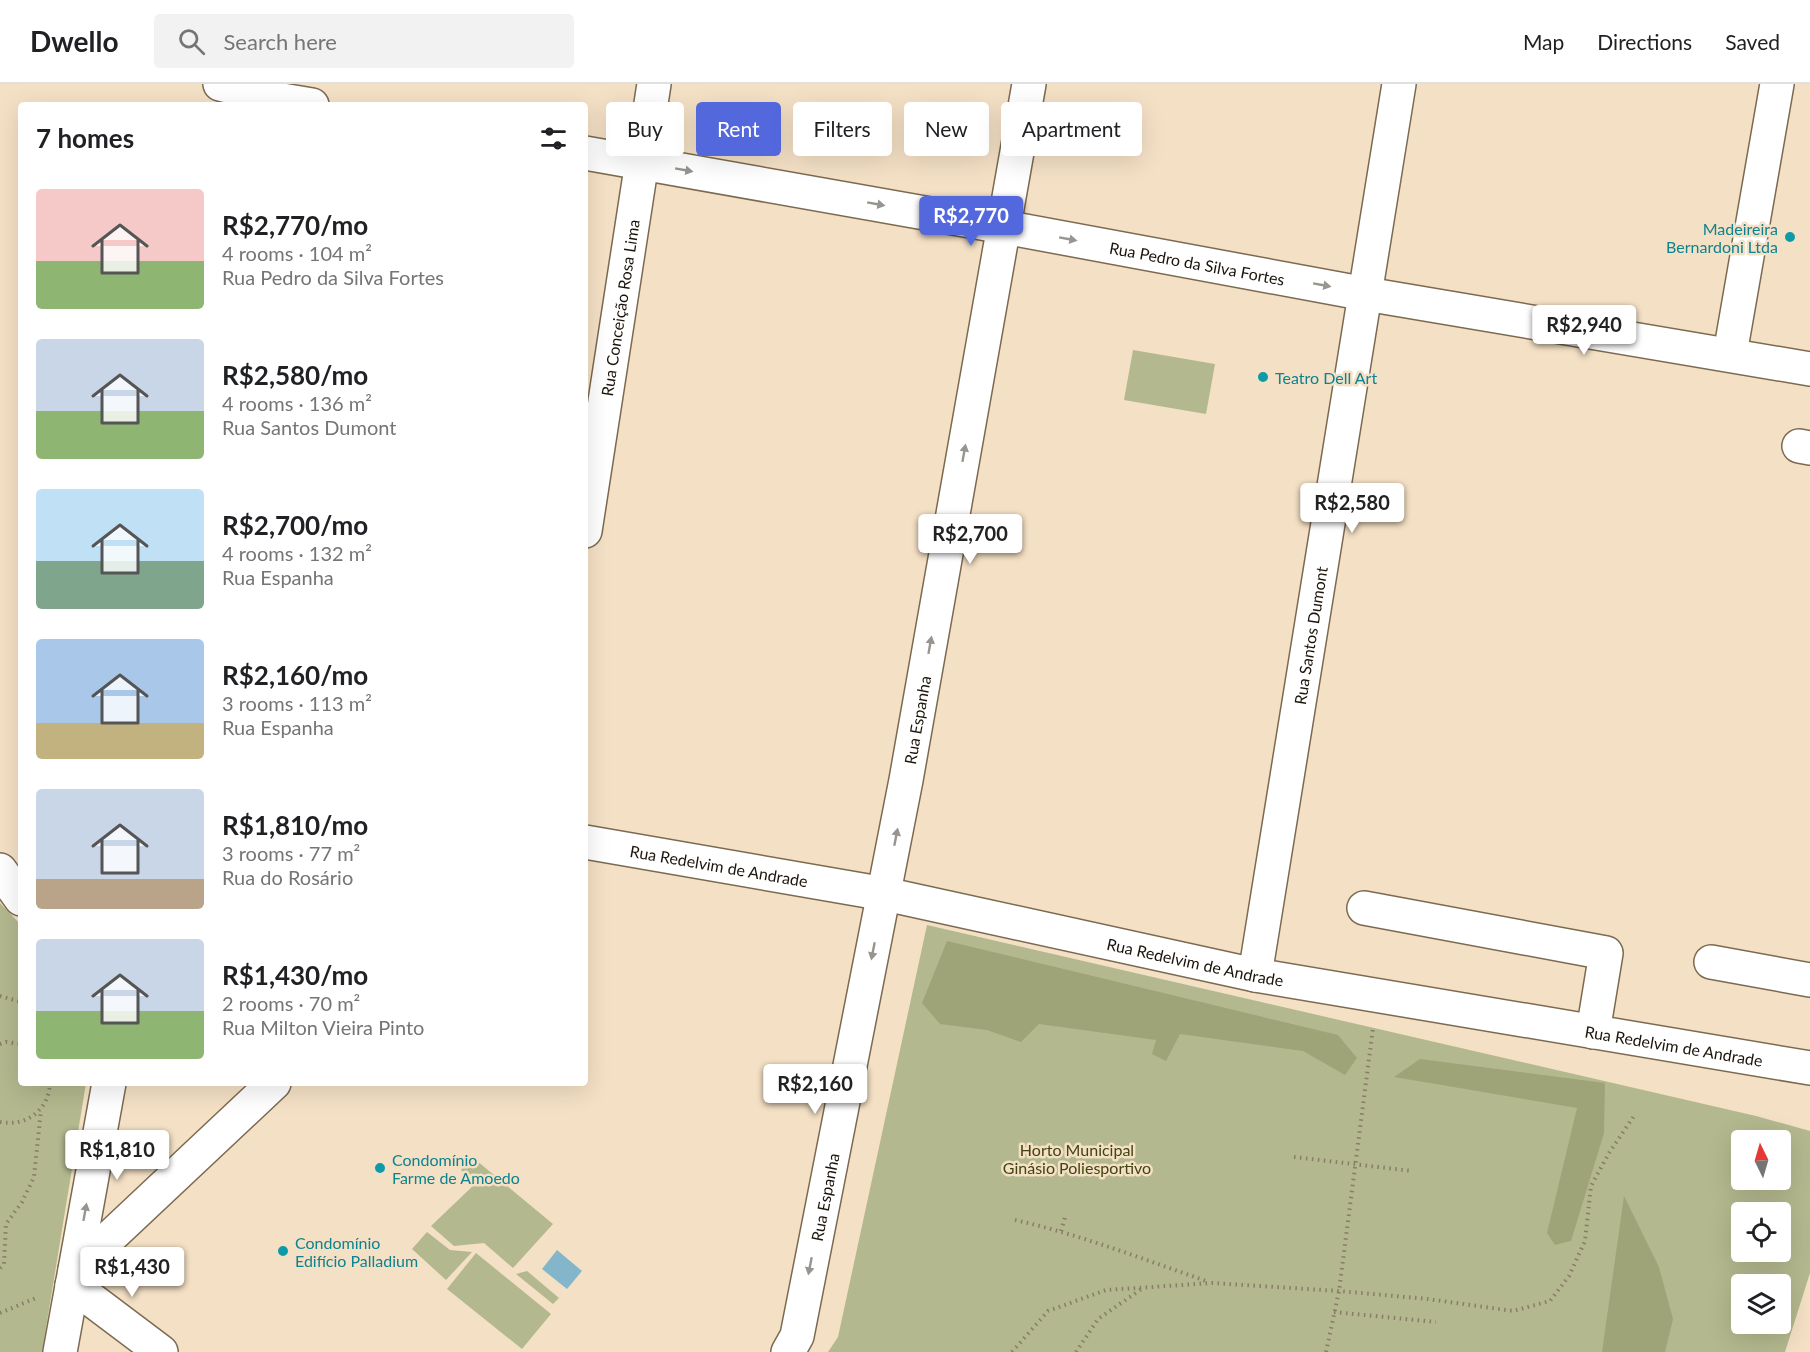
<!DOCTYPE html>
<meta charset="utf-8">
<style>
:root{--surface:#fff;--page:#f2f2f2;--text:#202124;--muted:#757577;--line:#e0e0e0;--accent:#5468de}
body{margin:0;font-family:Lato,sans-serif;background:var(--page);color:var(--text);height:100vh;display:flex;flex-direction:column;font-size:22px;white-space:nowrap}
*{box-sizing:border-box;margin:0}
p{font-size:20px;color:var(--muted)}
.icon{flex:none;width:33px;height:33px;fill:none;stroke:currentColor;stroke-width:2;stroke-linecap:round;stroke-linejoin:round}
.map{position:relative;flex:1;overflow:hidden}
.side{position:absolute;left:18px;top:18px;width:570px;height:984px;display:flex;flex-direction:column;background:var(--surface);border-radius:6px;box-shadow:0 6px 24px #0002}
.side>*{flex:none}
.top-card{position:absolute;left:606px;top:18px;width:570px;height:54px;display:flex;gap:12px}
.needle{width:39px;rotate:355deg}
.tools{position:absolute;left:1731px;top:1046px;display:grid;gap:12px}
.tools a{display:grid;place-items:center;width:60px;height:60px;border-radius:6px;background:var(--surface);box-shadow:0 6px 24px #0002;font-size:30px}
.price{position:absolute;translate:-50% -51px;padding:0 14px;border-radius:6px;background:#fff;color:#222;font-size:20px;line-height:39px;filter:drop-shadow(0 2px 3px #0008)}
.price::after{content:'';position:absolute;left:50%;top:36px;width:18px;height:14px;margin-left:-9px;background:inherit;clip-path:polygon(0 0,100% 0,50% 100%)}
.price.current{background:var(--accent);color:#fff}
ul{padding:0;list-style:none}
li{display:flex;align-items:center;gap:18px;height:150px;padding:0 18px}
li span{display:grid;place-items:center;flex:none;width:168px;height:120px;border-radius:6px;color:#555}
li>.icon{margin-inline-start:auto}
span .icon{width:72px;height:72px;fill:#fffc;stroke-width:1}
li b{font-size:26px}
h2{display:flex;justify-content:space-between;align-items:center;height:72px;padding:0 18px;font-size:26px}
.tag{padding:0 21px;border-radius:6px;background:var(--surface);box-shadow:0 6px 24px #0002;font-size:21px;line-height:54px}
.tag.current{background:var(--accent);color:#fff}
header{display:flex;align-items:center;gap:36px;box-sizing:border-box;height:84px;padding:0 30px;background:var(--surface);border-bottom:2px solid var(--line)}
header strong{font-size:28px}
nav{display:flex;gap:33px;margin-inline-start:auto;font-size:21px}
.search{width:420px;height:54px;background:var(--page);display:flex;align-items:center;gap:15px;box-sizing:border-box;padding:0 21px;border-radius:6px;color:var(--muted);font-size:22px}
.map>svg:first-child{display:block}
.green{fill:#b3b88e;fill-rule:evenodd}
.forest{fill:#9fa478}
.water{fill:#84b6cb}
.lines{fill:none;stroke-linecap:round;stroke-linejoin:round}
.minor-casing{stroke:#7b6a51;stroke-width:36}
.path{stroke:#897c69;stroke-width:4;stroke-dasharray:1.5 4.5;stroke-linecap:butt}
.minor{stroke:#fff;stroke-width:33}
.oneway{fill:#989591}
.culture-dot{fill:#0f9aa8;stroke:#f4e0c5;stroke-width:2}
.labels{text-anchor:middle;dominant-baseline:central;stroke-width:5;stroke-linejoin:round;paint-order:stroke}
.culture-label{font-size:16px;fill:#0d838f;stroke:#f4e0c5;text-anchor:start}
.street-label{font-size:16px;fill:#1b140a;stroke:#f4e0c5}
.park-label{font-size:16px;fill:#414511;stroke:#f4e0c5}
</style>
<header>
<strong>Dwello</strong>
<div class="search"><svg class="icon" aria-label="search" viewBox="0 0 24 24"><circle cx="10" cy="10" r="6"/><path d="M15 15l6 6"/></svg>Search here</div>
<nav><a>Map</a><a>Directions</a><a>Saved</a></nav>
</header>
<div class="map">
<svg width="1810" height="1268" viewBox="0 0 1810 1268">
<rect width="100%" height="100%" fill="#f4e0c5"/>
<!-- green -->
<g class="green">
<polygon points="1133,266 1215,280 1206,330 1124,316"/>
<polygon points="0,819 21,841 21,999 86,999 42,1268 0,1268"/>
<path d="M927 841 1756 1032 1810 1047V1189L1785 1268H828L838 1253ZM1742 1056H1780V1095H1742ZM1742 1128H1780V1167H1742ZM1742 1200H1780V1239H1742Z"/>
<polygon points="471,1072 553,1140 513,1184 484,1159 454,1162 431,1142 476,1099 461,1086"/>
<polygon points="427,1148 450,1166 472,1168 446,1196 412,1165"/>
<polygon points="476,1169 551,1230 522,1265 447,1205"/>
<polygon points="527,1187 559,1214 553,1220 516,1190"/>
</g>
<!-- forest -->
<g class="forest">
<polygon points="947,857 1338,951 1357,974 1345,991 1303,967 1180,950 1166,977 1152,970 1156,956 1039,940 1021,958 987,946 940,940 922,919"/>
<polygon points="1420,975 1605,999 1604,1049 1571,1157 1555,1161 1547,1149 1577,1024 1394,993"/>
<polygon points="1624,1112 1659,1183 1673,1235 1665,1268 1602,1268"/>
</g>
<!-- water -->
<polygon class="water" points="557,1166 582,1187 567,1205 542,1185"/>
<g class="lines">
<defs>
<g id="minor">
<polyline points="220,0 282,16 312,21"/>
<path id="s1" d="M585 69 1004 143 1366 210 1810 285"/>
<polyline points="1730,270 1777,0"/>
<polyline points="1799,362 1810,364"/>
<path id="s2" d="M585 447 654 0"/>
<path id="s3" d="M585 758 885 810 1255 891 1810 984"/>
<polyline points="0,786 21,815"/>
<polyline points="1364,824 1606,869 1593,948"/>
<polyline points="1711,878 1810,896"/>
<path id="s4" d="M1255 891 1399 0"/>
<polyline points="75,1186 274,999"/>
<polyline points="72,1201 161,1268"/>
<polyline points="60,1268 109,999"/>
<path id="s5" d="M788 1268 797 1252 906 696 1029 0"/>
</g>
</defs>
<!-- minor casing -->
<use href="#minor" class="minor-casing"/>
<!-- path -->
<g class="path">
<polyline points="0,912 21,918"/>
<polyline points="0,960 6,958 21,960"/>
<path d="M0 1038C26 1043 49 1026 50 999"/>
<polyline points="1294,1073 1412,1087"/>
<path d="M1015 1136C1082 1151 1145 1176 1209 1198"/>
<polyline points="1061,1147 1066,1130"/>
<polyline points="0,1184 4,1180 6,1140 22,1118 34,1093 41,1026"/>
<polyline points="1334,1228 1436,1238"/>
<polyline points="0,1229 36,1214"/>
<polyline points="1012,1268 1048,1227 1106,1206 1212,1199 1339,1207 1428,1215 1513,1227 1550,1217 1569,1192 1585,1157 1591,1102 1609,1069 1634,1032"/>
<polyline points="1076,1268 1098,1235 1143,1204"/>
<polyline points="1326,1268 1339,1207 1373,944"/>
</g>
<!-- minor -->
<use href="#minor" class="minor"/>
</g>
<!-- one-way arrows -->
<defs><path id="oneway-solid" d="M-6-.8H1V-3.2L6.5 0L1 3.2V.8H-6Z" transform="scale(1.5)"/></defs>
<g class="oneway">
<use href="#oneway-solid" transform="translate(684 86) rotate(10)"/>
<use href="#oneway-solid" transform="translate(876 120) rotate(10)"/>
<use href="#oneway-solid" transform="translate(1068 155) rotate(10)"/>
<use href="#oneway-solid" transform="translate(1322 201) rotate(10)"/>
<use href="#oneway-solid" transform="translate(964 369) rotate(-80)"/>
<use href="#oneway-solid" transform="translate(930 561) rotate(-80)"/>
<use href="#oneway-solid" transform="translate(896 753) rotate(-79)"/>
<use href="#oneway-solid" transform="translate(873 867) rotate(101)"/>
<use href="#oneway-solid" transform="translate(85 1128) rotate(-80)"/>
<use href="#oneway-solid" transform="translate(810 1182) rotate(101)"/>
</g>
<!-- markers -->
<g class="culture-dot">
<circle cx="1790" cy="153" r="6"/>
<circle cx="1263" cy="293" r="6"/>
<circle cx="380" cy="1084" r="6"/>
<circle cx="283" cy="1167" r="6"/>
</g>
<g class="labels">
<!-- culture labels -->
<g class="culture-label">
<text x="1778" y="144" text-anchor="end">Madeireira<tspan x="1778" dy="18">Bernardoni Ltda</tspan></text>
<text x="1275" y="293">Teatro Dell Art</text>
<text x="392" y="1075">Condomínio<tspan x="392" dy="18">Farme de Amoedo</tspan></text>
<text x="295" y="1158">Condomínio<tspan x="295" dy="18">Edifício Palladium</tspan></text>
</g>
<!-- street labels -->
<g class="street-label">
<text stroke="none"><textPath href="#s1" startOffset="622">Rua Pedro da Silva Fortes</textPath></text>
<text stroke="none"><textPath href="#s2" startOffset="226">Rua Conceição Rosa Lima</textPath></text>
<text stroke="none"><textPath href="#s4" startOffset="344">Rua Santos Dumont</textPath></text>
<text stroke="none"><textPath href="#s5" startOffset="646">Rua Espanha</textPath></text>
<text stroke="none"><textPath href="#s3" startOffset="136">Rua Redelvim de Andrade</textPath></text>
<text stroke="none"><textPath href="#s3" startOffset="622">Rua Redelvim de Andrade</textPath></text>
<text stroke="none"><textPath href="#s3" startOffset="1108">Rua Redelvim de Andrade</textPath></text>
<text stroke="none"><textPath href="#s5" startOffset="160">Rua Espanha</textPath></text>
</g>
<!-- park labels -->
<g class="park-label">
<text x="1077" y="1065">Horto Municipal<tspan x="1077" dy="18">Ginásio Poliesportivo</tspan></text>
</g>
</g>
</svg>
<div class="tools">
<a><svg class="needle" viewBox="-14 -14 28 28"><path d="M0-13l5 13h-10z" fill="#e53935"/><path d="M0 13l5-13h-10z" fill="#757577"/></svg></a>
<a><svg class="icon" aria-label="locate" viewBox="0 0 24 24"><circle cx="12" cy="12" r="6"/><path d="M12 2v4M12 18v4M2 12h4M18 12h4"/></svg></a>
<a><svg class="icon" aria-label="layers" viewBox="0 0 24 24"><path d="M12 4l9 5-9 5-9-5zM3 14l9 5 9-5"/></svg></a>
</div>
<b class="price current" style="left:971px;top:163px">R$2,770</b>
<b class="price" style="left:1584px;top:272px">R$2,940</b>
<b class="price" style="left:1352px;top:450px">R$2,580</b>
<b class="price" style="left:970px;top:481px">R$2,700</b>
<b class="price" style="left:815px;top:1031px">R$2,160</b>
<b class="price" style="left:117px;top:1097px">R$1,810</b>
<b class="price" style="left:132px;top:1214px">R$1,430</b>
<div class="top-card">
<a class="tag">Buy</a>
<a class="tag current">Rent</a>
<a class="tag">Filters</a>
<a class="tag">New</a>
<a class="tag">Apartment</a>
</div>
<section class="side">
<h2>7 homes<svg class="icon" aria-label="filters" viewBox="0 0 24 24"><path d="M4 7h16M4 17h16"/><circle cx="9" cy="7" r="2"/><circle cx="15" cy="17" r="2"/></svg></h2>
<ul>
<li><span style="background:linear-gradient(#f6c9c9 60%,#8fb573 0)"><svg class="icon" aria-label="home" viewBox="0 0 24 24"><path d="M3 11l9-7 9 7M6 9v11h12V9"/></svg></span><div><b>R$2,770/mo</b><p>4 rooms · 104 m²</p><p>Rua Pedro da Silva Fortes</p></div></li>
<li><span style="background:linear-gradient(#c9d6e8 60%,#8fb573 0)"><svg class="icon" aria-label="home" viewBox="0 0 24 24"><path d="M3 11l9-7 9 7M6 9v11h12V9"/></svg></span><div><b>R$2,580/mo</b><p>4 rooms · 136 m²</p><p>Rua Santos Dumont</p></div></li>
<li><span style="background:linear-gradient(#bfe0f5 60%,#7fa58c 0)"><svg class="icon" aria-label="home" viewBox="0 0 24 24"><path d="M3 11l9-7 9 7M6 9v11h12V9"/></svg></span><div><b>R$2,700/mo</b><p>4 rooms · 132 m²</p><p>Rua Espanha</p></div></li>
<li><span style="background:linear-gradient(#a9c7e8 70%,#c2b280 0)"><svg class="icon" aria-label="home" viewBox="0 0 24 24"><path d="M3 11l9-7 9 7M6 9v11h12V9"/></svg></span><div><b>R$2,160/mo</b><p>3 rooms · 113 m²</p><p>Rua Espanha</p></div></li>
<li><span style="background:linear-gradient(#c9d6e8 75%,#b9a48a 0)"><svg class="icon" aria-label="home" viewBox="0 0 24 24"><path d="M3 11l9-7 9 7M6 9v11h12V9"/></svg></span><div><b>R$1,810/mo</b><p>3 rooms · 77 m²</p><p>Rua do Rosário</p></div></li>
<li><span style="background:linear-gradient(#c9d6e8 60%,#8fb573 0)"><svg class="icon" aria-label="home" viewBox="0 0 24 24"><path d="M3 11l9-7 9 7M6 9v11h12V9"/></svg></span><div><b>R$1,430/mo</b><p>2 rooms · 70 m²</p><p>Rua Milton Vieira Pinto</p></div></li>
</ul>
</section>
</div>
